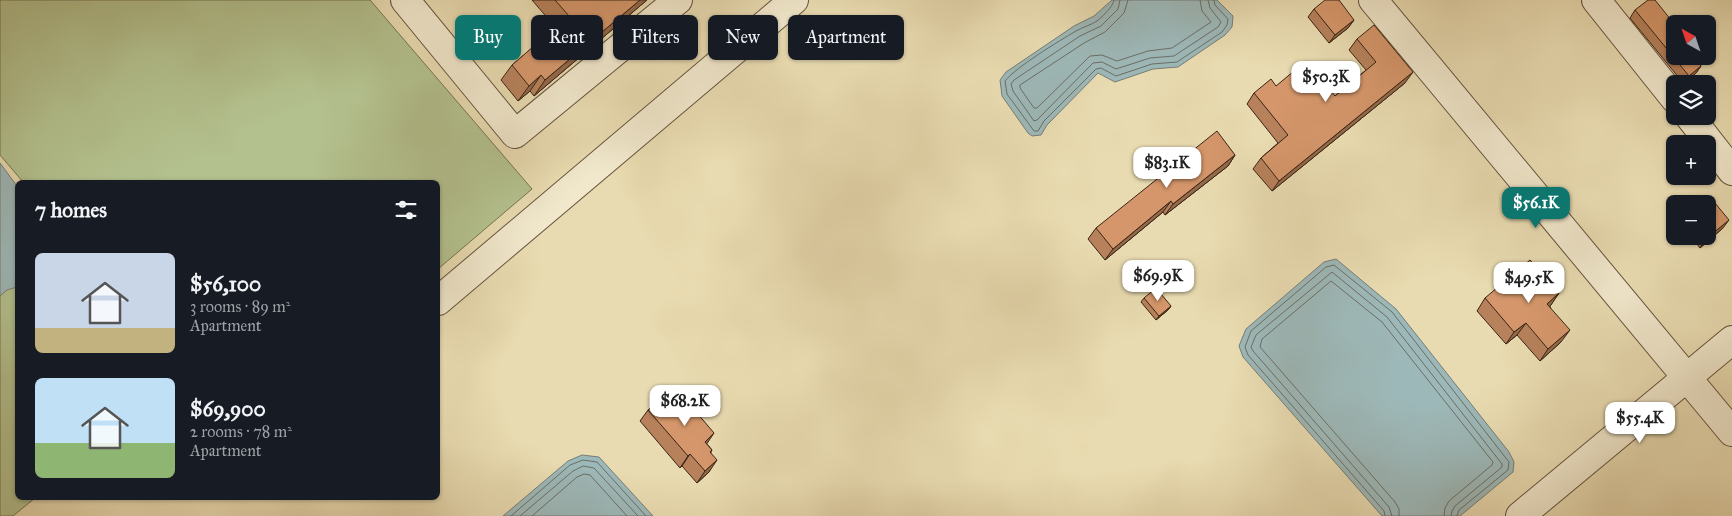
<!DOCTYPE html>
<meta charset="utf-8">
<style>
:root{--surface:#171b24;--page:#20242c;--text:#f1f3f6;--muted:#9ea1a6;--accent:#0f766e}
body{margin:0;font-family:"IM FELL Great Primer",serif;background:var(--page);color:var(--text);height:100vh;display:flex;flex-direction:column;font-size:19px;white-space:nowrap}
*{box-sizing:border-box;margin:0}
p{font-size:16px;color:var(--muted)}
.icon{flex:none;width:28px;height:28px;fill:none;stroke:currentColor;stroke-width:2;stroke-linecap:round;stroke-linejoin:round}
.map{position:relative;flex:1;overflow:hidden}
.sheet{position:absolute;left:15px;top:180px;width:425px;height:320px;display:flex;flex-direction:column;background:var(--surface);border-radius:8px;box-shadow:0 1px 4px #0004}
.sheet>*{flex:none}
.guide{position:absolute;left:455px;top:15px;width:475px;height:45px;display:flex;gap:10px}
.needle{width:32px;rotate:320deg}
.fabs{position:absolute;left:1666px;top:15px;display:grid;gap:10px}
.fabs a{display:grid;place-items:center;width:50px;height:50px;border-radius:8px;background:var(--surface);box-shadow:0 1px 4px #0004;font-size:25px}
.price{position:absolute;translate:-50% -42px;padding:0 11px;border-radius:10px;background:#fff;color:#222;font-size:16px;line-height:32px;filter:drop-shadow(0 1px 2px #0008)}
.price::after{content:'';position:absolute;left:50%;top:30px;width:15px;height:11px;margin-left:-8px;background:inherit;clip-path:polygon(0 0,100% 0,50% 100%)}
.price.selected{background:var(--accent);color:#fff}
ul{padding:0;list-style:none}
li{display:flex;align-items:center;gap:15px;height:125px;padding:0 20px}
li span{display:grid;place-items:center;flex:none;width:140px;height:100px;border-radius:8px;color:#555}
li>.icon{margin-inline-start:auto}
span .icon{width:60px;height:60px;fill:#fffc;stroke-width:1}
li b{font-size:21px}
h2{display:flex;justify-content:space-between;align-items:center;height:60px;padding:0 20px;font-size:21px}
.pill{padding:0 18px;border-radius:8px;background:var(--surface);box-shadow:0 1px 4px #0004;font-size:18px;line-height:45px}
.pill.selected{background:var(--accent);color:#fff}
.map>svg:first-child{display:block}
.green{fill:#b3c18e;stroke:#767252}
.water{fill:#9db8b8;stroke:#757d77}
.lines{fill:none;stroke-linecap:round;stroke-linejoin:round}
.shore{stroke:#6b6e66;stroke-width:1}
.minor-casing{stroke:#65523c;stroke-width:30}
.minor{stroke:#f1e8cc;stroke-width:28}
.wall{fill:#b6815b;stroke:#392415}
.shaded-wall{fill:#94694a;stroke:#392415}
.building{fill:#d4966a;stroke:#392415}
</style>
<div class="map">
<svg width="1732" height="516" viewBox="0 0 1732 516">
<rect width="100%" height="100%" fill="#e9dbb1"/>
<filter id="stains"><feTurbulence type="fractalNoise" baseFrequency=".004" numOctaves="4"/><feColorMatrix values="0 0 0 0 .2 0 0 0 0 .09 0 0 0 0 .02 0 0 0 .5 -.17"/></filter>
<radialGradient id="worn" r=".72"><stop offset=".6" stop-color="#630" stop-opacity="0"/><stop offset="1" stop-color="#630" stop-opacity=".3"/></radialGradient>
<!-- green -->
<g class="green">
<polygon points="0,0 370,0 532,189 438,269 438,182 23,182 0,155"/>
<polygon points="17,277 18,498 35,498 13,516 0,516 0,292"/>
</g>
<!-- water -->
<g class="water">
<polygon points="1112,0 1217,0 1233,16 1232,27 1225,35 1178,67 1153,69 1115,82 1098,73 1047,125 1041,135 1032,136 1028,133 1002,96 1000,80 1006,72 1074,26 1094,16"/>
<polygon points="0,163 17,186 17,287 7,290 0,296"/>
<polygon points="1336,259 1396,309 1509,452 1514,462 1513,472 1460,516 1382,516 1243,357 1239,346 1246,329 1324,262"/>
<polygon points="582,455 599,457 653,516 503,516 568,461"/>
</g>
<g class="lines">
<!-- shore -->
<g class="shore">
<path d="M1114 0C1113 7 1103 16 1097 21 1091 25 1083 27 1076 31 1059 41 1016 67 1005 81L1007 94 1034 131H1038L1044 121 1096 69 1101 68 1116 76 1152 64 1177 62 1222 32 1227 25 1228 19 1215 5 1214 0"/>
<polyline points="1120,0 1118,9 1101,26 1080,36 1014,80 1011,84 1013,91 1034,121 1037,120 1093,63 1102,62 1116,69 1150,58 1174,56 1218,27 1221,22 1210,8 1208,0"/>
<polyline points="1128,0 1124,13 1105,32 1084,43 1020,85 1020,88 1034,108 1037,108 1090,56 1102,55 1117,61 1148,51 1172,48 1211,22 1202,11 1200,0"/>
<polyline points="511,516 570,465 583,460 597,462 646,516"/>
<polyline points="520,516 573,471 583,466 594,468 638,516"/>
<polyline points="532,516 577,477 584,474 590,475 627,516"/>
<polyline points="1385,516 1384,511 1248,355 1245,347 1251,331 1326,267 1334,265 1392,312 1509,462 1508,470 1459,510 1457,516"/>
<polyline points="1392,516 1389,507 1253,351 1251,347 1256,335 1332,272 1387,317 1502,464 1502,467 1455,506 1452,511 1451,516"/>
<polyline points="1399,516 1399,509 1395,502 1260,347 1262,339 1331,281 1382,322 1493,462 1492,465 1449,501 1445,508 1444,516"/>
</g>
<defs>
<g id="minor">
<polyline points="405,0 515,134 678,0"/>
<polyline points="1373,0 1732,432"/>
<polyline points="1596,0 1675,99"/>
<polyline points="1689,116 1732,171"/>
<polyline points="438,301 794,0"/>
<polyline points="1520,516 1732,340"/>
</g>
</defs>
<!-- minor casing -->
<use href="#minor" class="minor-casing"/>
<!-- minor -->
<use href="#minor" class="minor"/>
</g>
<!-- wall -->
<g class="wall">
<polygon points="532,0 647,0 534,96 530,91 518,101 501,80 512,65 556,28"/>
<polygon points="1314,9 1354,20 1348,28 1329,43 1308,17"/>
<polygon points="1635,10 1674,32 1701,66 1696,73 1684,84 1630,18"/>
<polygon points="1357,39 1405,83 1272,191 1253,169 1261,158 1278,143 1247,104 1254,93 1276,86 1335,96 1366,70 1349,50"/>
<polygon points="1235,155 1228,166 1165,215 1163,212 1105,260 1088,239 1096,228"/>
<polygon points="1723,228 1700,248 1691,236 1708,236"/>
<polygon points="1559,293 1550,306 1561,342 1540,361 1517,335 1506,344 1477,311 1485,298"/>
<polygon points="1144,298 1171,306 1168,310 1156,320 1141,302"/>
<polygon points="648,410 707,444 712,450 711,452 709,472 697,483 682,466 680,468 640,421"/>
</g>
<!-- shaded-wall -->
<g class="shaded-wall">
<polygon points="640,0 647,0 534,96 545,80"/>
<polygon points="1354,20 1348,28 1329,43 1335,35"/>
<polygon points="1701,66 1696,73 1684,84 1689,76"/>
<polygon points="1413,72 1405,83 1272,191 1279,181"/>
<polygon points="541,75 530,91 518,101 529,86"/>
<polygon points="1235,155 1228,166 1165,215 1173,204"/>
<polygon points="1171,201 1163,212 1105,260 1113,249"/>
<polygon points="1729,220 1723,228 1700,248 1706,239"/>
<polygon points="1559,293 1551,305 1539,316 1547,304"/>
<polygon points="1171,306 1168,310 1156,320 1159,316"/>
<polygon points="1526,323 1517,335 1506,344 1514,332"/>
<polygon points="1570,330 1561,342 1540,361 1548,349"/>
<polygon points="714,433 706,445 705,442"/>
<polygon points="690,454 682,466 680,468 688,456"/>
<polygon points="717,460 709,472 697,483 705,471"/>
</g>
<!-- building -->
<g class="building">
<polygon points="555,0 640,0 545,80 541,75 529,86 512,65 569,16"/>
<polygon points="1325,0 1339,0 1354,20 1335,35 1314,9"/>
<polygon points="1648,0 1655,0 1675,25 1675,29 1672,31 1675,34 1675,56 1693,56 1701,66 1689,76 1635,10"/>
<polygon points="1374,25 1413,72 1279,181 1261,158 1288,135 1254,93 1271,79 1276,86 1306,61 1335,96 1376,62 1357,39"/>
<polygon points="1217,131 1235,155 1173,204 1171,201 1113,249 1096,228"/>
<polygon points="1715,203 1729,220 1706,239 1704,236 1708,236 1708,210"/>
<polygon points="1530,260 1559,293 1547,304 1570,330 1548,349 1526,323 1514,332 1485,298"/>
<polygon points="1156,288 1171,306 1159,316 1144,298"/>
<polygon points="675,387 714,433 705,442 712,450 710,452 717,460 705,471 690,454 688,456 648,410"/>
</g>
<rect width="100%" height="100%" filter="url(#stains)"/>
<rect width="100%" height="100%" fill="url(#worn)"/>
</svg>
<div class="fabs">
<a><svg class="needle" viewBox="-14 -14 28 28"><path d="M0-13l5 13h-10z" fill="#e53935"/><path d="M0 13l5-13h-10z" fill="#9ea1a6"/></svg></a>
<a><svg class="icon" aria-label="layers" viewBox="0 0 24 24"><path d="M12 4l9 5-9 5-9-5zM3 14l9 5 9-5"/></svg></a>
<a>+</a>
<a>−</a>
</div>
<b class="price" style="left:1326px;top:103px">$50.3K</b>
<b class="price" style="left:1167px;top:189px">$83.1K</b>
<b class="price selected" style="left:1536px;top:229px">$56.1K</b>
<b class="price" style="left:1158px;top:302px">$69.9K</b>
<b class="price" style="left:1529px;top:304px">$49.5K</b>
<b class="price" style="left:685px;top:427px">$68.2K</b>
<b class="price" style="left:1640px;top:444px">$55.4K</b>
<div class="guide">
<a class="pill selected">Buy</a>
<a class="pill">Rent</a>
<a class="pill">Filters</a>
<a class="pill">New</a>
<a class="pill">Apartment</a>
</div>
<section class="sheet">
<h2>7 homes<svg class="icon" aria-label="filters" viewBox="0 0 24 24"><path d="M4 7h16M4 17h16"/><circle cx="9" cy="7" r="2"/><circle cx="15" cy="17" r="2"/></svg></h2>
<ul>
<li><span style="background:linear-gradient(#c9d6e8 75%,#c2b280 0)"><svg class="icon" aria-label="home" viewBox="0 0 24 24"><path d="M3 11l9-7 9 7M6 9v11h12V9"/></svg></span><div><b>$56,100</b><p>3 rooms · 89 m²</p><p>Apartment</p></div></li>
<li><span style="background:linear-gradient(#bfe0f5 65%,#8fb573 0)"><svg class="icon" aria-label="home" viewBox="0 0 24 24"><path d="M3 11l9-7 9 7M6 9v11h12V9"/></svg></span><div><b>$69,900</b><p>2 rooms · 78 m²</p><p>Apartment</p></div></li>
</ul>
</section>
</div>
